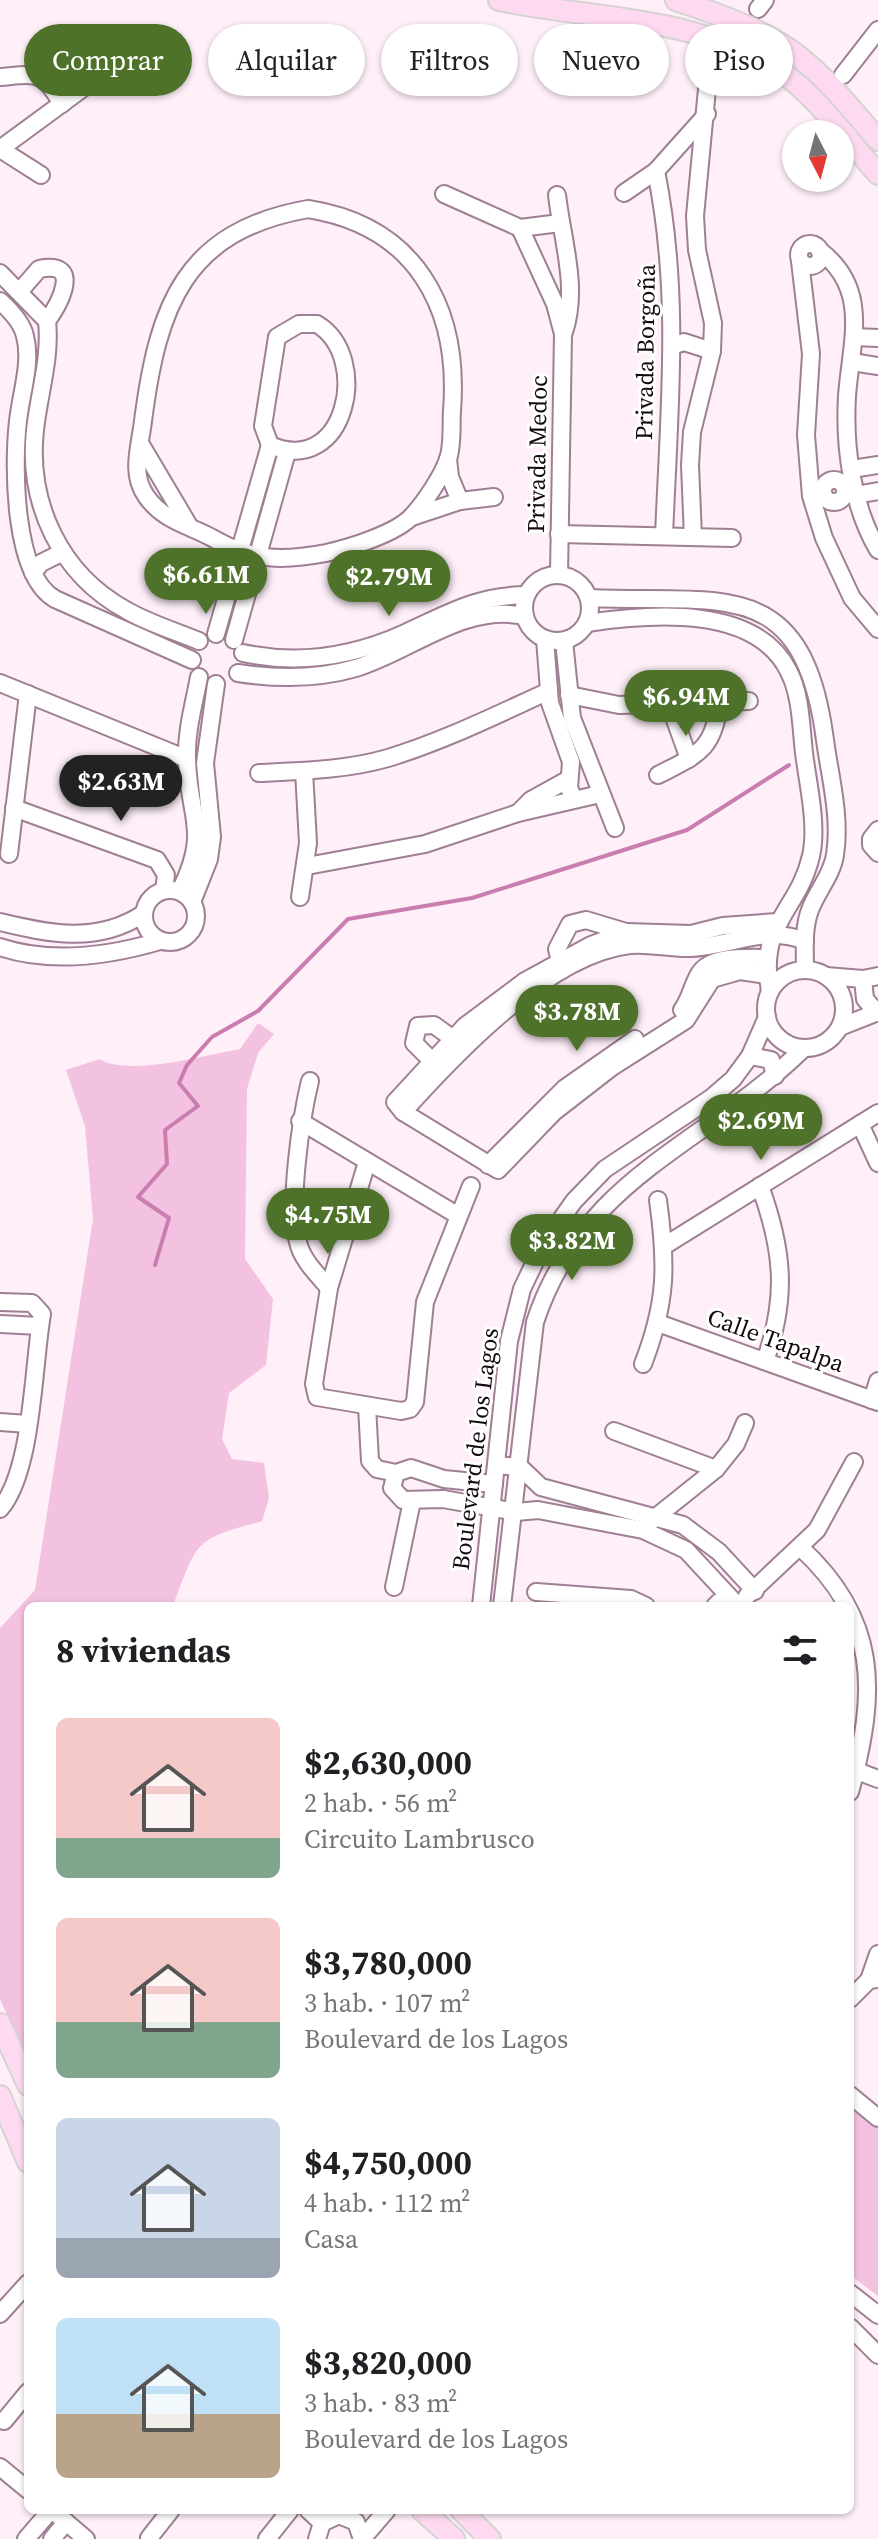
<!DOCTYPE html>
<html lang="es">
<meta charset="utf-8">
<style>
:root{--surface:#fff;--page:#f2f2f2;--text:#202124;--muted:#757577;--accent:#4f722a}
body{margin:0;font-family:"Source Serif 4",serif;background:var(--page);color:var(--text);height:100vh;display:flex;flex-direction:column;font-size:30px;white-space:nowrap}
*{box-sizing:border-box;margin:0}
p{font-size:26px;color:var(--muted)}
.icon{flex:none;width:44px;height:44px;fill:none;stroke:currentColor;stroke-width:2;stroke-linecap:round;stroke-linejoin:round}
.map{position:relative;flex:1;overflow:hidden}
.panel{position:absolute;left:24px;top:1602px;width:830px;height:912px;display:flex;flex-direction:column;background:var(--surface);border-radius:12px;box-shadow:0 2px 6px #0004}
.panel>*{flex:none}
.hud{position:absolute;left:24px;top:24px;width:830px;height:72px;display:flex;gap:16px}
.needle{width:52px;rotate:174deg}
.buttons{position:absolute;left:782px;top:120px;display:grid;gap:16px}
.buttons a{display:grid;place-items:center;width:72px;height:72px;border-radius:50%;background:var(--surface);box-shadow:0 2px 6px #0004;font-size:40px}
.price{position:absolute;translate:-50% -68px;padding:0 18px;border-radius:28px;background:var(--accent);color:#fff;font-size:26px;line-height:52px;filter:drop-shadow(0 2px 4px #0008)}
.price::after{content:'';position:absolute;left:50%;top:48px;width:24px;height:18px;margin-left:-12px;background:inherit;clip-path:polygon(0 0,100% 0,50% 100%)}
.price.current{background:#222;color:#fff}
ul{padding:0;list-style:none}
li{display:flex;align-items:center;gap:24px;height:200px;padding:0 32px}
li span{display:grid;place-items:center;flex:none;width:224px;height:160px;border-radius:12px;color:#555}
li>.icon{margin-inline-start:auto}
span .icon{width:96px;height:96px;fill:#fffc;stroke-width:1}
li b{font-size:34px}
h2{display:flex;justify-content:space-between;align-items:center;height:96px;padding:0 32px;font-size:34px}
.pill{padding:0 28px;border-radius:36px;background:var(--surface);box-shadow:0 2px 6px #0004;font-size:28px;line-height:72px}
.pill.current{background:var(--accent);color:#fff}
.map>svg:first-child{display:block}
.green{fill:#f4c2e1}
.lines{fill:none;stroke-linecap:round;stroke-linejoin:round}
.stream{stroke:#c97eaf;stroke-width:4}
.minor-casing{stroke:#9f7f93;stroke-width:20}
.major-casing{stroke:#d5d3d4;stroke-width:24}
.minor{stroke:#fff;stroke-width:16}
.major{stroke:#fddaf0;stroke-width:20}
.labels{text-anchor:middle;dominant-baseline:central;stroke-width:6;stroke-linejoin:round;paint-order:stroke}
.street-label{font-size:24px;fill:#140910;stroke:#fff}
</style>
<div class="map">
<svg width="878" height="2539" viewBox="0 0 878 2539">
<rect width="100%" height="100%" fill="#feeff8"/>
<!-- green -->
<g class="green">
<path d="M258 1023 274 1034 258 1053 247 1089 245 1259 273 1299 266 1365 229 1393 222 1439 232 1459 264 1463 269 1498 262 1521C193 1540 198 1540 173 1606H28V2062L0 1999V1628L35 1590 93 1219 85 1126 66 1070 100 1059C127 1077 206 1055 240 1049Z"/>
<polygon points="850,2101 878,2124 878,2296 850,2275"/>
</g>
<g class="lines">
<!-- stream -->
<polyline class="stream" points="155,1265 169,1218 138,1197 167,1164 165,1130 198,1106 179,1083 187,1065 212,1037 258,1011 348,919 472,898 687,830 789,765"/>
<defs>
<g id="minor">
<polyline points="758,9 765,0"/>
<polyline points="843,75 878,30"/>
<path d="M0 77C37 74 42 70 62 104"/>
<polyline points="0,149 105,72"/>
<polyline points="0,149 41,175"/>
<path d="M656 171C681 294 669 411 664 536"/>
<polyline points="624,193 656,171 707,114"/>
<polyline points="444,194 520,228 560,223"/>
<path d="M557 195C562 239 579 288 564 332"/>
<path d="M308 209C416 226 460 308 452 411 451 425 453 445 448 459 443 475 425 502 413 515 398 533 349 548 326 553 284 561 253 561 216 540 190 525 164 522 146 496 130 473 140 447 143 421 158 306 184 231 308 209Z"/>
<polyline points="520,228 555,304 563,334 559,575"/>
<circle cx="810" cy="255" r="11"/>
<path d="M819 250C871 289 851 341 847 396 844 447 852 506 878 550"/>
<polyline points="800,261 811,354 806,435 811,496 824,538 852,598 878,629"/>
<path d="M0 273 47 321C51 358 39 393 35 430 27 503 60 574 126 610 148 623 175 631 199 641"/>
<path d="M19 292 39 269C83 260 60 303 47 321"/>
<path d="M0 301C10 310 22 322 25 336 32 363 21 393 18 421 13 465 13 575 55 599L192 660"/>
<path d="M299 324H317C372 357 346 478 270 445L263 426 277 337Z"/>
<polyline points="854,337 878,338"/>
<polyline points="672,346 684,342 712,351"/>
<polyline points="852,362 878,366"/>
<polyline points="140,443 188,524"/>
<polyline points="448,459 450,477 460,501"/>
<polyline points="852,469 878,465"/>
<circle cx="834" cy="491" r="11"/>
<polyline points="856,495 878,491"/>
<polyline points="412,517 460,501 494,497"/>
<polyline points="559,534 732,538"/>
<polyline points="693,537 690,465 692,432 712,351 713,323 697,250 695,216 707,89"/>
<polyline points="33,573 41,563 61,553"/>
<circle cx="557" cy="608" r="33"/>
<path d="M590 598C722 604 803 573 825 740 830 777 841 817 835 855 832 875 817 891 810 910 803 928 805 951 805 970"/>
<path d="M587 623C649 614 754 604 788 670 801 694 801 726 804 753 808 785 818 825 811 856 798 912 758 921 770 992"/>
<polyline points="216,634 270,445"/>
<polyline points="545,639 550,703 571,762 569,788 574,799"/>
<polyline points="234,640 287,452"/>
<polyline points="564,641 572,718 615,828"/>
<path d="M243 653C299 665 352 657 405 633 449 613 476 596 526 595"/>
<path d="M238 673C277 679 318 679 356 668 412 651 463 603 525 616"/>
<polyline points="0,683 187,759"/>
<polyline points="569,695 619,705 749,701"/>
<polyline points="670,706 689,759"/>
<path d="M259 773C301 771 347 770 388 758 444 741 496 715 549 691"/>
<path d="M658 775C697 755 714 750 719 703"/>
<polyline points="14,808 157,860 166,875 164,890"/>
<polyline points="518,813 531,800 569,779"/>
<polyline points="878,830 871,839 871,845 878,853"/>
<polyline points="9,854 28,694"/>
<polyline points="307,866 425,844 518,813 600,794"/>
<circle cx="170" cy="916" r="26"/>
<path d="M180 891C211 829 188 818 187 758 186 731 194 704 199 677"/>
<polyline points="300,897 308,843 304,771"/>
<polyline points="192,902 209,859 212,837 205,763 216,684"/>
<path d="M0 922C50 934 97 944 143 914"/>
<path d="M0 947C51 964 109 956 160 941"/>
<polyline points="562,970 557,949 570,924 586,920 626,932"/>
<circle cx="805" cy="1009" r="39"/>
<polyline points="767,975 740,971 712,979 686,1020 612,1067 554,1112 498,1170 403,1112 395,1102 465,1026 525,981 591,945 626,932 691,934 723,926 777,922"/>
<polyline points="826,976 863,979 878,976"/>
<polyline points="863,979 865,999 877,1013"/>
<path d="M682 1010C690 999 692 986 699 974 710 955 748 958 767 958"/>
<polyline points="840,1027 878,1012"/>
<polyline points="750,1056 771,1060 775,1076"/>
<polyline points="431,1060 414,1043 418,1026 434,1025 452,1038"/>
<path d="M310 1081C301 1118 288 1206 298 1242 302 1260 317 1274 329 1288"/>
<path d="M403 1112C455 1054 549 954 630 945 650 943 671 949 691 948 731 946 765 925 805 941"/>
<polyline points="300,1121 457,1215"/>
<polyline points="860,1124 878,1163"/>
<polyline points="367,1162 329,1288 314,1384 317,1397 401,1411 410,1409 415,1402 425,1302 471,1186"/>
<polyline points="488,1165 565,1088 635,1039"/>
<path d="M760 1186C783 1249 788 1297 765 1361"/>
<polyline points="664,1246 878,1113"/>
<path d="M0 1302 32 1303 42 1314C33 1365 33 1471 0 1509"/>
<polyline points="658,1323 878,1402"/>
<polyline points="0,1324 40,1326"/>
<path d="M643 1364C667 1302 667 1265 658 1200"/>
<polyline points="872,1400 878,1381"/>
<polyline points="367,1406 370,1461 377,1469 396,1473"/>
<polyline points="0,1422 28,1424"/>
<polyline points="614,1431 716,1469"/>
<polyline points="496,1465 520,1467 541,1487 683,1525 719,1552 755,1591"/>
<polyline points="494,1484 444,1479 411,1468 396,1473 392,1488 403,1500 443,1499 516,1512 538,1510 643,1530 686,1550 738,1606"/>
<polyline points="651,1521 716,1469 736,1444 745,1423"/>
<path d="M801 1548C878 1619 878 1690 850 1792"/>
<polyline points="394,1587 412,1501"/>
<polyline points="536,1592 631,1599 646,1606"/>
<polyline points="747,1596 817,1530 854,1462"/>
<polyline points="481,1606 509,1341 522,1289 543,1245 574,1201 605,1169 711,1098 733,1079 750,1056 767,1017"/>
<path d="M502 1606 535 1322C584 1175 703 1147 804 1048"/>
<polyline points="715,1606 719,1602 737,1603"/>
<polyline points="857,1771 878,1779"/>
<polyline points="869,1980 878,1954"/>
<polyline points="850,1999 869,1980 878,1979"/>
<polyline points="850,2095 878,2118"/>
<polyline points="850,2293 878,2315"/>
<polyline points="0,2314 28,2283"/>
<polyline points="850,2327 878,2355"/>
<polyline points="4,2421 28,2392"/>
<polyline points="0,2467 28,2490"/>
<polyline points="52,2510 86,2539"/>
<polyline points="308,2510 322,2523"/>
<polyline points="149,2538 171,2510"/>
<polyline points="26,2539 51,2510"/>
<polyline points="52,2539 66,2522"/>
<polyline points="267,2539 290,2510"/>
<polyline points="317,2539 322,2523 339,2515 356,2522 362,2539"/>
<polyline points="362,2539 387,2510"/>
</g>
<g id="major">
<path d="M499 0C593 20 699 15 781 72 818 97 848 141 878 174"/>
<path d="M676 0C715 13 756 27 790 50 824 74 851 109 878 140"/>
<polyline points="0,2024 28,2085"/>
<polyline points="0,2096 28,2162"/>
<polyline points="422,2510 454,2539"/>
<polyline points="461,2510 490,2539"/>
</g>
</defs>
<!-- minor casing -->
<use href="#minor" class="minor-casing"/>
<!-- major casing -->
<use href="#major" class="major-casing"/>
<!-- minor -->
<use href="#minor" class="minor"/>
<!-- major -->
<use href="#major" class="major"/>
</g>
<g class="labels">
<!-- street labels -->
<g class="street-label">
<text transform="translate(645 352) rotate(-89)">Privada Borgoña</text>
<text transform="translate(537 454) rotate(-89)">Privada Medoc</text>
<text transform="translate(776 1340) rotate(20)">Calle Tapalpa</text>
<text transform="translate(475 1449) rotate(-83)">Boulevard de los Lagos</text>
</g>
</g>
</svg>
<div class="buttons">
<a><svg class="needle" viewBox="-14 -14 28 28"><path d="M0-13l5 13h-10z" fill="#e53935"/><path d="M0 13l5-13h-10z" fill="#757577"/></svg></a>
</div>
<b class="price" style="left:206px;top:616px">$6.61M</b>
<b class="price" style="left:389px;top:618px">$2.79M</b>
<b class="price" style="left:686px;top:738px">$6.94M</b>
<b class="price current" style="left:121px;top:823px">$2.63M</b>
<b class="price" style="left:577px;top:1053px">$3.78M</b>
<b class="price" style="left:761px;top:1162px">$2.69M</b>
<b class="price" style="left:328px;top:1256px">$4.75M</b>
<b class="price" style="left:572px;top:1282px">$3.82M</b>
<div class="hud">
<a class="pill current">Comprar</a>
<a class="pill">Alquilar</a>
<a class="pill">Filtros</a>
<a class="pill">Nuevo</a>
<a class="pill">Piso</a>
</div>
<section class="panel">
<h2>8 viviendas<svg class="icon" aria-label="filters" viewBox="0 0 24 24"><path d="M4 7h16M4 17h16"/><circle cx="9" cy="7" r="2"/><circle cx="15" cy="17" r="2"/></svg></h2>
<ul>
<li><span style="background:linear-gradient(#f6c9c9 75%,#7fa58c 0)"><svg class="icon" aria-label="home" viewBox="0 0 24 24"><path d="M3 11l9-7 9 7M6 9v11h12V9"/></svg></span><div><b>$2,630,000</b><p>2 hab. · 56 m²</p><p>Circuito Lambrusco</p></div></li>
<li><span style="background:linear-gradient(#f6c9c9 65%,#7fa58c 0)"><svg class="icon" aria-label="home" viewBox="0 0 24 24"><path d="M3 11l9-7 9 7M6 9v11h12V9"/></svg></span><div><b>$3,780,000</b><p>3 hab. · 107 m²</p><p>Boulevard de los Lagos</p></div></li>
<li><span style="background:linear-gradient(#c9d6e8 75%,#9aa5b1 0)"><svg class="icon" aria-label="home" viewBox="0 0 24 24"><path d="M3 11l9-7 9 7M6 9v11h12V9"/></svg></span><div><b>$4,750,000</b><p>4 hab. · 112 m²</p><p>Casa</p></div></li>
<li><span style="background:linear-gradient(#bfe0f5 60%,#b9a48a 0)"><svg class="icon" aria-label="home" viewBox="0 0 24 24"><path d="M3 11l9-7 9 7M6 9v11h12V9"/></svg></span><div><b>$3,820,000</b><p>3 hab. · 83 m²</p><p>Boulevard de los Lagos</p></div></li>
</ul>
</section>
</div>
